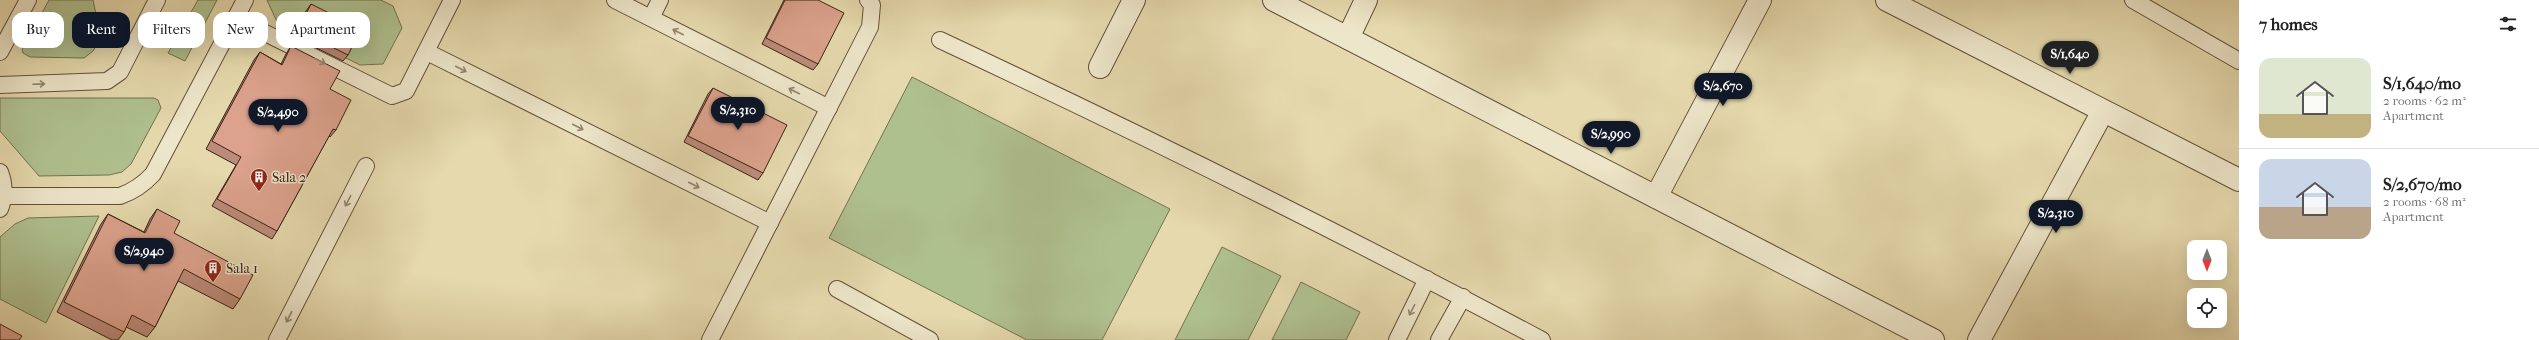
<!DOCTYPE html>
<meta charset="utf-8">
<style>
:root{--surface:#fff;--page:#f2f2f2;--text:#222;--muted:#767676;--line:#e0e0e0;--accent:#111827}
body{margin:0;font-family:"IM FELL French Canon",serif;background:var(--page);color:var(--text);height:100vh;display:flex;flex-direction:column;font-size:15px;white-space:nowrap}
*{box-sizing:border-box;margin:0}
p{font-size:13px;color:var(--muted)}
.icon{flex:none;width:22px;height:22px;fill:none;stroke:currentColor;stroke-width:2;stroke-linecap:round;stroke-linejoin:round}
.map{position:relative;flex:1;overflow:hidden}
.panel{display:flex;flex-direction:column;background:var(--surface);width:300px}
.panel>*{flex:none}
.banner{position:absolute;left:12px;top:12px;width:380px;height:36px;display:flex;gap:8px}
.needle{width:26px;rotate:180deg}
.tools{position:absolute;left:2187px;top:240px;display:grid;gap:8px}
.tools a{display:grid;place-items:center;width:40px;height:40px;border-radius:8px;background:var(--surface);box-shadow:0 4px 16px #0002;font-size:20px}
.price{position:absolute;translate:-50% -34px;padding:0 9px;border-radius:14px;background:var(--accent);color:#fff;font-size:13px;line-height:26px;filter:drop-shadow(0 1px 2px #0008)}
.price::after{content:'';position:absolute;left:50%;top:24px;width:12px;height:9px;margin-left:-6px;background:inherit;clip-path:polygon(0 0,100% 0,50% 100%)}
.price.active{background:#222;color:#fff}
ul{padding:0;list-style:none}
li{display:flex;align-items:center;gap:12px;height:100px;padding:0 20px}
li+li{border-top:1px solid var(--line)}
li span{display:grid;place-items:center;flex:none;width:112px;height:80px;border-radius:12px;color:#555}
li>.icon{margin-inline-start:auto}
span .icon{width:48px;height:48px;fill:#fffc;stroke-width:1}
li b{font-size:17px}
h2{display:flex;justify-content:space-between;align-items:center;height:48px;padding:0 20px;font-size:17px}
.chip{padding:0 14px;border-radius:12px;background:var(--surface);box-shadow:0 4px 16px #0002;font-size:14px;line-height:36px}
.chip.active{background:var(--accent);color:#fff}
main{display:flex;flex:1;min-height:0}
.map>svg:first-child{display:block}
.green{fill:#afc08f;stroke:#747152}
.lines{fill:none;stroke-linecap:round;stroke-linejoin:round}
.service-casing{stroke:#64503a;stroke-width:18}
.minor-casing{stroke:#64503a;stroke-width:24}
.service{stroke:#eee6ca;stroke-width:16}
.minor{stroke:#eee6ca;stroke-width:22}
.wall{fill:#bd8b79;stroke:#392214}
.building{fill:#dca28d;stroke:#392214}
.oneway{stroke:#94846f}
.labels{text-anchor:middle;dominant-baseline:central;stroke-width:3;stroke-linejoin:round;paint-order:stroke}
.poi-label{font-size:14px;fill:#392214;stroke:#eee6ca;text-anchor:start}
</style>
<main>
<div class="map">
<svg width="2239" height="340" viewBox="0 0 2239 340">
<rect width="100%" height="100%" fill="#e5d9ad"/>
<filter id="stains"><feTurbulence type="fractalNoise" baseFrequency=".005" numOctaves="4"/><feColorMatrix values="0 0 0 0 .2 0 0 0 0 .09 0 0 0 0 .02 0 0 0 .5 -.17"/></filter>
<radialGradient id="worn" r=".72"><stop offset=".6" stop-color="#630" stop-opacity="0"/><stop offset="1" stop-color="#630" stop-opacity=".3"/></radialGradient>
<!-- green -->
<g class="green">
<polygon points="49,0 93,0 101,38 93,51 84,58 30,57 23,53 22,50"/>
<polygon points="198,0 217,0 185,61 168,53"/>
<polygon points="267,0 381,0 393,6 402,28 383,64 360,65 278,24"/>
<polygon points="912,77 1170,209 1102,340 1027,340 829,238"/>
<polygon points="0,98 154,98 158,100 161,108 131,164 122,172 109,175 39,176 0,131"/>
<polygon points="99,216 46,323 0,299 0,237 15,224 28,218"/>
<polygon points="1222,247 1281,276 1248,340 1175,340"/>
<polygon points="1301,282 1360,312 1346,340 1272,340"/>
</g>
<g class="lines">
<defs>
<g id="service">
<polyline points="615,0 829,108"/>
<polyline points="2133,0 2239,61"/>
<polyline points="235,18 392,96 406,91 452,0"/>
<polyline points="651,18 660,0"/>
<path d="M940 40C1143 135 1345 235 1542 340"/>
<polyline points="0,52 28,0"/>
<polyline points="427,52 770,223"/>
<polyline points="0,85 107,81 120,72 157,0"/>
<path d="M0 172C5 185 5 196 0 209"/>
<path d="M4 196H120C134 191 143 185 153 174L245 0"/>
<polyline points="837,289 930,340"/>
<polyline points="277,340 366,166"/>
<polyline points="710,340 870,27 872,5 868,0"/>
<polyline points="1397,340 1427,279"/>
<polyline points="1439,340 1463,297"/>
</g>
<g id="minor">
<polyline points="1274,0 1933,340"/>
<polyline points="1887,0 2239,180"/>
<polyline points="1348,38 1366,0"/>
<polyline points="1100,67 1134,0"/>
<polyline points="1656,197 1760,0"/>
<polyline points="1979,340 2103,111"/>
</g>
</defs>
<!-- service casing -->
<use href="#service" class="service-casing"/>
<!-- minor casing -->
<use href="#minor" class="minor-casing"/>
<!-- service -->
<use href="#service" class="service"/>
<!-- minor -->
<use href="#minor" class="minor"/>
</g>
<!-- wall -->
<g class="wall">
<polygon points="784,0 818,0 818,64 813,70 762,44"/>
<polygon points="311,4 348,55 343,61 294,37 306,11"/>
<polygon points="291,46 330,89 336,130 330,137 329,136 277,231 272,239 212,206 236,165 206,149 254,60 260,52 281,64 286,54"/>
<polygon points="713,88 763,173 758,180 684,142 708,94"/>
<polygon points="157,209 174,233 240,299 233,309 178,281 155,327 147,337 126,327 124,332 118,340 112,340 57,312 101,224 108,214 144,232 150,219"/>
</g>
<!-- building -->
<g class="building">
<polygon points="785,0 818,0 844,13 818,64 766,38"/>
<polygon points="311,4 361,29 348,55 298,30"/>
<polygon points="291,46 340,71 330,89 351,100 336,130 333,129 277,231 217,199 241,157 212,141 260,52 282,65"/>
<polygon points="713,88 787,125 763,173 688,136"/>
<polygon points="157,209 180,221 174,233 253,275 240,299 184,269 155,327 132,315 124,332 64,302 108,214 145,233"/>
<polygon points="0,324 22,336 19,340 0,340"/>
</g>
<!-- one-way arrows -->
<defs><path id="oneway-shaft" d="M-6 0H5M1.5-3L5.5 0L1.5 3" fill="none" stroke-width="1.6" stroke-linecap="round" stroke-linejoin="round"/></defs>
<g class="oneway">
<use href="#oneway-shaft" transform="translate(678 32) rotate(-153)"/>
<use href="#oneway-shaft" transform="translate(320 61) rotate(26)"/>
<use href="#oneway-shaft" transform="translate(461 69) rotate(27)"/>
<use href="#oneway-shaft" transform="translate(39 84) rotate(-2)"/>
<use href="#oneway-shaft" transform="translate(794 91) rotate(-153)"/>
<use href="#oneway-shaft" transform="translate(578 127) rotate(27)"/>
<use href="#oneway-shaft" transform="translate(694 185) rotate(27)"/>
<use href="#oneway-shaft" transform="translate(348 201) rotate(117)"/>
<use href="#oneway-shaft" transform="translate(1412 310) rotate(117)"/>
<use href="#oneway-shaft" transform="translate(289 317) rotate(117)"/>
</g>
<!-- icons -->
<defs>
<symbol id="building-pin" viewBox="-11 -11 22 30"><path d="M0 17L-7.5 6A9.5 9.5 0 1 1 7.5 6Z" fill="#8f2418" stroke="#eee6ca"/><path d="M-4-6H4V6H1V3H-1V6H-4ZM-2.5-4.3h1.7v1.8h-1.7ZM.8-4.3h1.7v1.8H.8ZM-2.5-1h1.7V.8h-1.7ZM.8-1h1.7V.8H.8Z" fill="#fff"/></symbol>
</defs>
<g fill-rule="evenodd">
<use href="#building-pin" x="249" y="167" width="20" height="27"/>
<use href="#building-pin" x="203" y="258" width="20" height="27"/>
</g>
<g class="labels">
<!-- poi labels -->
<g class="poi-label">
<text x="272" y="177">Sala 2</text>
<text x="226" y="268">Sala 1</text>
</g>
</g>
<rect width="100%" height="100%" filter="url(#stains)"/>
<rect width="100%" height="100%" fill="url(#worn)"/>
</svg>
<div class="tools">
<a><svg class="needle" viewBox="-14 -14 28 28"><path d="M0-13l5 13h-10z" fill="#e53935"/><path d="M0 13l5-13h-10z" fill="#767676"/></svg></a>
<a><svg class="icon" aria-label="locate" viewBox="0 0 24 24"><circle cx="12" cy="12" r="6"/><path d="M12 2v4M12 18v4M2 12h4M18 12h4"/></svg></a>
</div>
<b class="price active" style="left:2070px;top:75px">S/1,640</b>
<b class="price" style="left:1723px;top:107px">S/2,670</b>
<b class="price" style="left:738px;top:131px">S/2,310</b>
<b class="price" style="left:278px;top:133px">S/2,490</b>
<b class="price" style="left:1611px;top:155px">S/2,990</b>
<b class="price" style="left:2056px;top:234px">S/2,310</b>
<b class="price" style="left:144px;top:272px">S/2,940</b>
<div class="banner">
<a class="chip">Buy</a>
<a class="chip active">Rent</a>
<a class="chip">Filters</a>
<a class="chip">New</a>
<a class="chip">Apartment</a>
</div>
</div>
<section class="panel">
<h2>7 homes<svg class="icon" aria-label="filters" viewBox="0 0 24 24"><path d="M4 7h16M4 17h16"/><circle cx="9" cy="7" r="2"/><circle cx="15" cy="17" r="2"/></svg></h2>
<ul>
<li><span style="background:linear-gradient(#dfe7d0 70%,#c2b280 0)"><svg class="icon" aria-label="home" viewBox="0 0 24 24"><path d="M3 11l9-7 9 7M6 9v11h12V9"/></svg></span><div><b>S/1,640/mo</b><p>2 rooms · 62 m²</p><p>Apartment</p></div></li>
<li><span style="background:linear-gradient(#c9d6e8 60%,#b9a48a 0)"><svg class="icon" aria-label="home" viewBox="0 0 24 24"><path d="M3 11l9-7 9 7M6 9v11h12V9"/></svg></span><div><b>S/2,670/mo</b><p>2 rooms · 68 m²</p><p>Apartment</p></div></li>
</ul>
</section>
</main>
